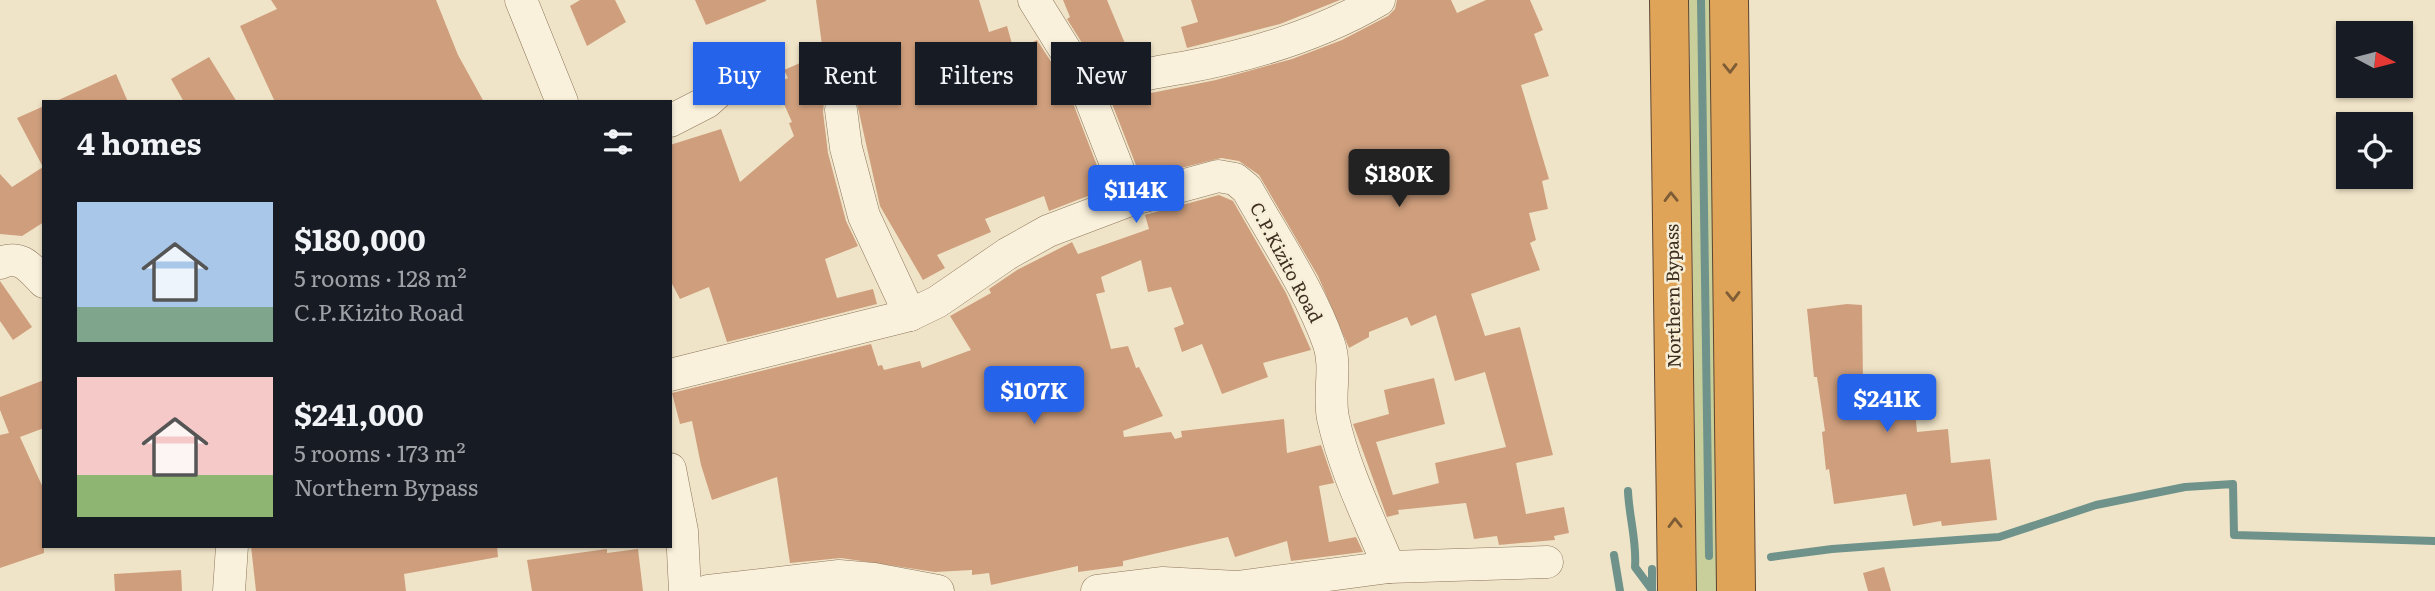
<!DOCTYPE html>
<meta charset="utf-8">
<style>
:root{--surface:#171b24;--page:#20242c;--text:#f1f3f6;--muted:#9ea1a6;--accent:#2563eb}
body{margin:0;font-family:Literata,serif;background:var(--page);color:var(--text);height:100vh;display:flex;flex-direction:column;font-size:26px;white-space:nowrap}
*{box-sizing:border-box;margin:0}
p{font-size:23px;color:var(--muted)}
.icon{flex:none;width:38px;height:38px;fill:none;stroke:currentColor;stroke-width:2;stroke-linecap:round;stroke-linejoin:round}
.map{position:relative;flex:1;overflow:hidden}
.drawer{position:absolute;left:42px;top:100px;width:630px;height:448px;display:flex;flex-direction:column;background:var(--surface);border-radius:0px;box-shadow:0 2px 5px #0004}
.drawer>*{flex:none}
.banner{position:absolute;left:693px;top:42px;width:665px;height:63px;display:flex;gap:14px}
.needle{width:46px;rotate:97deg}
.tools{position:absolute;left:2336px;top:21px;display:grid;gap:14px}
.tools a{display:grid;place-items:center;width:77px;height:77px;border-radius:0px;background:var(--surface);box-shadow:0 2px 5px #0004;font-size:35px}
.price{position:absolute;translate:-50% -60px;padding:0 16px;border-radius:7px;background:var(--accent);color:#fff;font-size:23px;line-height:46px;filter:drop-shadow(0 2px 4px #0008)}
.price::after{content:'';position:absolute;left:50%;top:42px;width:21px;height:16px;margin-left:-10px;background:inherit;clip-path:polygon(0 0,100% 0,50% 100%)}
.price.selected{background:#222;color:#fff}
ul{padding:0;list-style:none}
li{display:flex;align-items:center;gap:21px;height:175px;padding:0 35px}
li span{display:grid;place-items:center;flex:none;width:196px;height:140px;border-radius:0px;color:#555}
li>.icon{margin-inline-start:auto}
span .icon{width:84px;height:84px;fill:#fffc;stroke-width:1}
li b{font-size:30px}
h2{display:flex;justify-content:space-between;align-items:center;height:84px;padding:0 35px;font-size:30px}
.chip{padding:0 24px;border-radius:0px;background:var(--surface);box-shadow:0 2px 5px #0004;font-size:24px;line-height:63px}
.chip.selected{background:var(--accent);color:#fff}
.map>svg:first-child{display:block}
.green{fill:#c9cf9b}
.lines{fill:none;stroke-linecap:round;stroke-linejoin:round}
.stream{stroke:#6f938a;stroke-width:8}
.building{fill:#cf9f7d}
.minor-casing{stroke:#8d765c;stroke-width:33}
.highway-casing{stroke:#5b4430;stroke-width:40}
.minor{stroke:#faf1dc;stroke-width:32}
.highway{stroke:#e0a458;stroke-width:38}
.oneway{stroke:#7e5d36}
.labels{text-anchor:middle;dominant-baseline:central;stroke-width:5;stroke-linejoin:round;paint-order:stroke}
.street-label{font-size:18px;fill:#3d2e20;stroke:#f7eed8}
</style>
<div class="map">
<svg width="2435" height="591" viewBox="0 0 2435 591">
<rect width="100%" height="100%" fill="#f0e4c8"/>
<!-- green -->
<polygon class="green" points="1689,0 1715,0 1724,591 1697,591"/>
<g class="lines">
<!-- stream -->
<g class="stream">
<polyline points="1701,0 1709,556"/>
<path d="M1628 491C1629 517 1637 541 1635 567L1652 590"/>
<polyline points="1614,555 1620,591"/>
<polyline points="1771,557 1832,549 1999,537 2096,505 2185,487 2233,484 2234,535 2435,541"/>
<polyline points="1652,569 1652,591"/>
</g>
</g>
<!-- building -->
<g class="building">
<polygon points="271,0 436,0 458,55 484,102 275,102 240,26 277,9"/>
<polygon points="580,0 615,0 626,22 587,46 570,6"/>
<polygon points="695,0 766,0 766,1 706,25"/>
<polygon points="816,0 979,0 989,32 1007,26 1014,51 1037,40 1066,85 1106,189 1049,211 1044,196 985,219 991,232 937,255 945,268 923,280 880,206 856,99 849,93 838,92 824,102 823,112 828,153 846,221 858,246 825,259 837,298 873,289 877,304 727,342 709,287 680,299 670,280 670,145 721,129 740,182 794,136 789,123 792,122 775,84 788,78 784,70 823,53"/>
<polygon points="1063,0 1107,0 1131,58 1097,67 1067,19 1070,17"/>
<polygon points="1191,0 1340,0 1280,24 1187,48 1181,27 1198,22"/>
<polygon points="1397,0 1451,0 1457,13 1486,0 1530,0 1543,30 1534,34 1549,76 1521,85 1549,179 1542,181 1548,209 1529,213 1536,240 1530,243 1540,270 1471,294 1485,336 1520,327 1553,455 1516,463 1526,514 1564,507 1569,533 1554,536 1555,540 1499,545 1497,536 1474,539 1466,503 1398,510 1399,514 1387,517 1353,424 1389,414 1384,390 1434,378 1445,424 1376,442 1393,495 1439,483 1435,463 1506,447 1485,372 1455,381 1436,315 1411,326 1407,317 1369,332 1369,337 1349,348 1318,276 1259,175 1239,161 1221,158 1141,178 1111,101 1216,80 1292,59 1342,40 1388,16 1395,9"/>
<polygon points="209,57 237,102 184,102 171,79"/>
<polygon points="116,74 128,102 54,102"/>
<polygon points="44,106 44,222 22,236 0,234 0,174 12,187 43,167 17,118"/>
<polygon points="1219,195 1233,201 1286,293 1311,350 1263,363 1268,377 1222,394 1202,344 1182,352 1174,328 1184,324 1171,287 1148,292 1141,260 1101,277 1105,292 1096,294 1111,349 1128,346 1136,368 1139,367 1163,416 1123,431 1124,437 1171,432 1175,439 1182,437 1181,431 1284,419 1287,453 1321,445 1334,483 1319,486 1329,542 1356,537 1363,552 1291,561 1287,541 1235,557 1228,537 1123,561 1123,566 1078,572 1078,566 991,585 989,573 972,575 972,570 935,572 841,558 790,563 777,477 712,500 701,465 692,421 680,424 672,393 871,344 878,366 882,365 884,370 920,361 922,368 971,350 950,316 991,293 989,289 1017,270 1072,242 1078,254 1149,229 1145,215"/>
<polygon points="0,281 32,327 13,340 0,321"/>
<polygon points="1847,304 1862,305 1863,380 1912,376 1917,432 1948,429 1951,463 1990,459 1997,520 1942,526 1941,521 1913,526 1906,494 1834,504 1829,469 1826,470 1822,432 1825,431 1817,377 1814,377 1807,309"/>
<polygon points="44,380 44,428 20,437 44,490 44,553 0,568 0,435 9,433 0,410 0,397"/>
<polygon points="251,546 497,546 498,557 404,574 406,591 256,591"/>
<polygon points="607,549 607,553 638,549 643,591 532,591 527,560"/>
<polygon points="1884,567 1891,591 1868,591 1863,573"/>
<polygon points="181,570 182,591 115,591 114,574"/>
</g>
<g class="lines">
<defs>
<g id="minor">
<polyline points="521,0 562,102"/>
<polyline points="1034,0 1082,77 1130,200"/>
<path d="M1087 89C1121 78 1152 73 1187 67 1252 55 1321 34 1379 0"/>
<polyline points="841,110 846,148 864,216 910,315"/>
<polyline points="670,121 707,102 749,64"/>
<path d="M0 263C21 254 30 268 44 282"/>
<path d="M670 375 910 315 937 302 1007 254 1048 231 1130 200 1218 176 1235 179 1247 189C1275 239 1310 290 1329 344 1337 368 1328 394 1333 418 1344 469 1369 519 1389 567"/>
<polyline points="670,469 682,531 685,591"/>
<polyline points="229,591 232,546"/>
<polyline points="708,591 839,576 874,579 938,591"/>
<polyline points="1097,591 1163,583 1237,587 1389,567 1547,562"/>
</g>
<g id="highway">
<polyline points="1669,0 1677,591"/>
<polyline points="1729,0 1736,591"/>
</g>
</defs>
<!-- minor casing -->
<use href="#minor" class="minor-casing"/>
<!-- highway casing -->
<use href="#highway" class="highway-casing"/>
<!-- minor -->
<use href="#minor" class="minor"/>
<!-- highway -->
<use href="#highway" class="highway"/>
</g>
<!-- one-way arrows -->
<defs><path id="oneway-chevron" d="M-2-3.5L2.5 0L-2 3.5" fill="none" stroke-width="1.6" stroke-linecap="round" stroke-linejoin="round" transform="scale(1.75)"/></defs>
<g class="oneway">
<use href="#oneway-chevron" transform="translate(1730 68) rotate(89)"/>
<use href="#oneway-chevron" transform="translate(1671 197) rotate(-91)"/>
<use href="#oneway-chevron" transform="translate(1733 296) rotate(89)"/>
<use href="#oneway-chevron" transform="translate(1675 523) rotate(-91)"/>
</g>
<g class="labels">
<!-- street labels -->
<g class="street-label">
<text transform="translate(1287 262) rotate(62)">C.P.Kizito Road</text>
<text transform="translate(1672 296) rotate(-91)">Northern Bypass</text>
</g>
</g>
</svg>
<div class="tools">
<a><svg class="needle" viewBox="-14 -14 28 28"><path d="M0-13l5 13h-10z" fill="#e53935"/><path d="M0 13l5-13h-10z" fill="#9ea1a6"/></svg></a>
<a><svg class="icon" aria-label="locate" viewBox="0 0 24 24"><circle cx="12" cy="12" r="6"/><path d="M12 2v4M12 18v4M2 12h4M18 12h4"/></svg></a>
</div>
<b class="price selected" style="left:1399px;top:209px">$180K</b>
<b class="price" style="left:1136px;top:225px">$114K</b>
<b class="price" style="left:1034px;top:426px">$107K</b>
<b class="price" style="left:1887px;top:434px">$241K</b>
<div class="banner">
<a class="chip selected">Buy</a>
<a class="chip">Rent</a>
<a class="chip">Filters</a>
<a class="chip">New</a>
</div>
<section class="drawer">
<h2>4 homes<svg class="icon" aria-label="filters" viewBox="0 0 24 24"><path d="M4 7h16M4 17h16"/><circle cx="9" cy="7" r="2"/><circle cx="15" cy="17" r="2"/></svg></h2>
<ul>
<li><span style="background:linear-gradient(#a9c7e8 75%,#7fa58c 0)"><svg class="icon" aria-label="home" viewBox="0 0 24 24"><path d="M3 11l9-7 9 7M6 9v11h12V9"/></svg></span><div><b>$180,000</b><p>5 rooms · 128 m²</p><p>C.P.Kizito Road</p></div></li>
<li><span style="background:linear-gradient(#f6c9c9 70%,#8fb573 0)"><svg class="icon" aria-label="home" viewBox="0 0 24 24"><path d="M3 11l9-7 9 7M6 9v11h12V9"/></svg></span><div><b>$241,000</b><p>5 rooms · 173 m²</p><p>Northern Bypass</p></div></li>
</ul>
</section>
</div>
